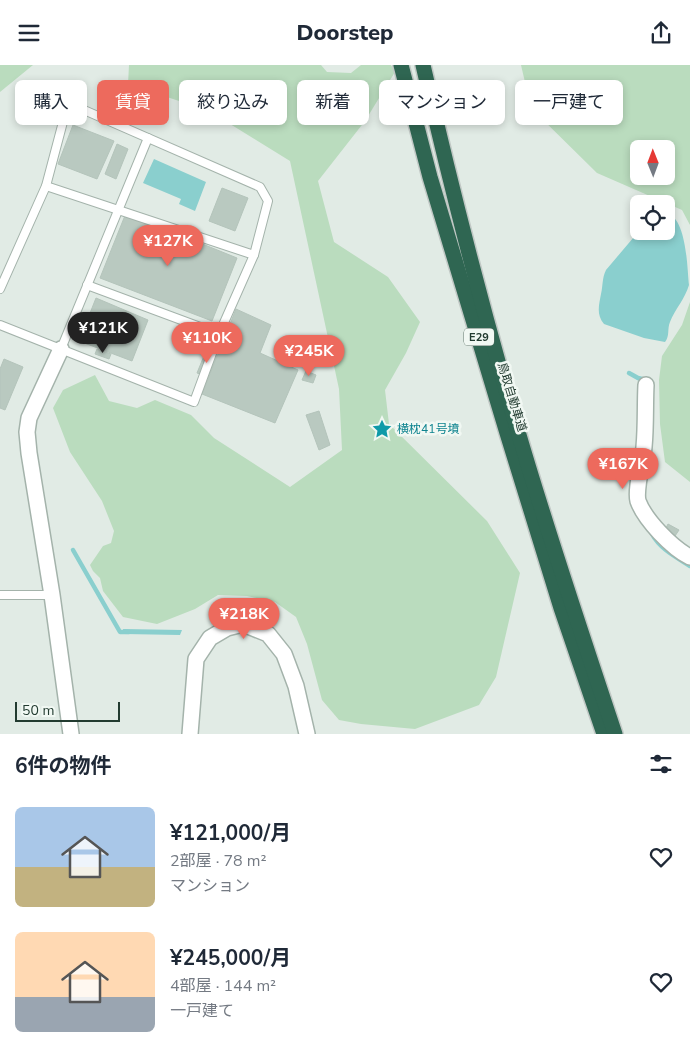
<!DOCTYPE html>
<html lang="ja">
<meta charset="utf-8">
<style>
:root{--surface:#fff;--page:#f2f2f3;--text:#1f2937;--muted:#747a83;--accent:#ed6a5d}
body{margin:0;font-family:"Nunito Sans","Noto Sans JP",sans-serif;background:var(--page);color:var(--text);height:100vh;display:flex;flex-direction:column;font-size:19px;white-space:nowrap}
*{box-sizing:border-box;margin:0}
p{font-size:16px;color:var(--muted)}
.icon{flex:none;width:28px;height:28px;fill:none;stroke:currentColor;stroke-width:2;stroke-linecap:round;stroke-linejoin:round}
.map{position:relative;height:669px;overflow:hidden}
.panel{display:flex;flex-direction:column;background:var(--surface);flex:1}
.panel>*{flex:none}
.top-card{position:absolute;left:15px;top:15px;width:660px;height:45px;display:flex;gap:10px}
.needle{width:32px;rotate:359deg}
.controls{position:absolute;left:630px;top:75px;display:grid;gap:10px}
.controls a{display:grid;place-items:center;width:45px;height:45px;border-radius:8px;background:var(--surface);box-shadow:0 2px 8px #0003;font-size:25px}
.scale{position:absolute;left:15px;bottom:12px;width:105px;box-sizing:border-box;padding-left:5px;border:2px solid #223b30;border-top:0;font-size:14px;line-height:18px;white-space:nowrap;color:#223b30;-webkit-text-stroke:4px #f1f8f3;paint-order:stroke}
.price{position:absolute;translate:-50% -42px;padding:0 11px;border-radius:18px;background:var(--accent);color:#fff;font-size:16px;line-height:32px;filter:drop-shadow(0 1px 2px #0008)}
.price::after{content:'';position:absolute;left:50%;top:30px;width:15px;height:11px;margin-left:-8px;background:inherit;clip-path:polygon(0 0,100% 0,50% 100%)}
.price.active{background:#222;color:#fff}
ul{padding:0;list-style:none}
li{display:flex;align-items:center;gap:15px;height:125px;padding:0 15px}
li span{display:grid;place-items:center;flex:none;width:140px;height:100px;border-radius:8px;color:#555}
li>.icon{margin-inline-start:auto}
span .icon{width:60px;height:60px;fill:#fffc;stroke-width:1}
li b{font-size:21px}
h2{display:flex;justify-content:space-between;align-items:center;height:60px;padding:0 15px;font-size:21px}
.tag{padding:0 18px;border-radius:8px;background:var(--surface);box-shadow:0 2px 8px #0003;font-size:18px;line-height:45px}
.tag.active{background:var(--accent);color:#fff}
header{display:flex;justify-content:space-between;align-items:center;height:65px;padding:0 15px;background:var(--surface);font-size:22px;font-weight:800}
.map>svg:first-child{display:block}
.green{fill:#badcbe;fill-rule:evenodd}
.water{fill:#8acfce}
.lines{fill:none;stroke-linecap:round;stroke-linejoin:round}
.stream{stroke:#8acfce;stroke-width:4.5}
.building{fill:#b9c9c0;stroke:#b4c4bb}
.service-casing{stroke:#a4b3ab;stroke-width:10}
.minor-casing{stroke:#a4b3ab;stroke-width:18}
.motorway-casing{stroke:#c1c8c5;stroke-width:18}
.service{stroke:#fff;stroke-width:8}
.minor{stroke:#fff;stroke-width:15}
.motorway{stroke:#2f6652;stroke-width:15}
.labels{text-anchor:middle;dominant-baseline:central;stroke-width:5;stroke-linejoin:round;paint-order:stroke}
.shield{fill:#f1f8f3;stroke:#60746a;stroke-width:1}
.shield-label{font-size:11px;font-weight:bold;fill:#223b30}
.street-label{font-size:12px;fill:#223b30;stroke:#f1f8f3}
.culture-label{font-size:12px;fill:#0d838f;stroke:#f1f8f3;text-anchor:start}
</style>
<header><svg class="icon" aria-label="menu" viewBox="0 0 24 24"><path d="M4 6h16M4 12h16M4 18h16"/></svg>Doorstep<svg class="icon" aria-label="share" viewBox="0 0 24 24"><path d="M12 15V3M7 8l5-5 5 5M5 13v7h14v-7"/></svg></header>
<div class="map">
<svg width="690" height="669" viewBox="0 0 690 669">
<rect width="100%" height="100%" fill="#e1ebe5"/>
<!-- green -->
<g class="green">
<polygon points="0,0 33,0 0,27"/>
<polygon points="129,0 321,0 327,7 351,8 361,0 391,0 395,7 365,56 318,116 334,177 388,212 420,257 406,288 385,325 389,359 487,456 520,508 496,612 479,640 415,664 361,659 339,655 322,635 307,579 296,552 275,537 247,531 218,530 195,544 157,559 123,552 103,526 100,513 93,506 90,500 103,481 111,478 114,466 102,436 70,387 53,343 63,325 95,310 109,336 137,343 155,335 191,350 214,373 290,422 342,385 339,324 290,96 209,46 128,19"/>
<path d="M521 0H690V160L682 145 597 108 531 43ZM639 84H666V111H639Z"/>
<polygon points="690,237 690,417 665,397 660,359 659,315 662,291 682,260"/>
</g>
<!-- water -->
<g class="water">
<polygon points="154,94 206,117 195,146 179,139 181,134 143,118"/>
<path d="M666 148C687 152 687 203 689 220 685 234 675 244 670 257 667 264 670 271 665 277L644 273 604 259C596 249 599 240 601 229 603 220 602 213 606 205L639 166H666Z"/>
<polygon points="123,564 182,565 180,570 124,569"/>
</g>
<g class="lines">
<!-- stream -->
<g class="stream">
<polyline points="629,308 638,313 646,315"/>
<path d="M652 469C660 484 676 492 690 501"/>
<polyline points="73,485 120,567 129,567"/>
</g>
</g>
<!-- building -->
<g class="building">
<polygon points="73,60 114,76 97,114 58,99"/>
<polygon points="117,79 128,84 116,114 105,109"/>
<polygon points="222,123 248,133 235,166 209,156"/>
<polygon points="126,148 237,193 212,256 100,213"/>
<polygon points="96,233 148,255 132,296 79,276"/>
<polygon points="236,244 271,260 260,288 298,305 275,358 202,329"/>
<polygon points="97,284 111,289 109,294 95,289"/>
<polygon points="206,286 217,291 208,312 197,308"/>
<polygon points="4,294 23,302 5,345 0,343 0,304"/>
<polygon points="306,306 316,310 313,318 302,315"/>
<polygon points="319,346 330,380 319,385 306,350"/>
<polygon points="668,459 679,465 675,471 665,465"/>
</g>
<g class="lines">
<defs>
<g id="service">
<polyline points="46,121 254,190"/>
<polyline points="87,220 219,269"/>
<polyline points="0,224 46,121 68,38 260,122 268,136 254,190 219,269 194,337 0,260"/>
<polyline points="61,284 148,73"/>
<polyline points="0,530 52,530"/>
</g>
<g id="minor">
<polyline points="61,284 29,353 27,367 29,388 52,530 71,669"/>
<path d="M646 320C645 340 646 361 644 382 643 395 635 425 638 436 645 455 672 483 690 492"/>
<polyline points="190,669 196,594 210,573 227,563 243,559 268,569 284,589 296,621 307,669"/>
</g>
<g id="motorway">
<polyline points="401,0 430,112 507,368 561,543 604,669"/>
<path d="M423 0C451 122 482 243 517 363 547 466 581 567 615 669"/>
</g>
</defs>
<!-- service casing -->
<use href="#service" class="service-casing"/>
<!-- minor casing -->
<use href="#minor" class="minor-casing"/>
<!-- motorway casing -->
<use href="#motorway" class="motorway-casing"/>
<!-- service -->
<use href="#service" class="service"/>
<!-- minor -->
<use href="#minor" class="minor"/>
<!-- motorway -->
<use href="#motorway" class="motorway"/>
</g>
<!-- icons -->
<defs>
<symbol id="sight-bare" viewBox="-9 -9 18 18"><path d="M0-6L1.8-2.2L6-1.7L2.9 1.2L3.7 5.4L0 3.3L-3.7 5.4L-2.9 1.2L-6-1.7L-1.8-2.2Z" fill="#0f9aa8" stroke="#f1f8f3" stroke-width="2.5" paint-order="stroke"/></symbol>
</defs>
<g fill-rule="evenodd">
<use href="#sight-bare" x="368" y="350" width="28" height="28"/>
</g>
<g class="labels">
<!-- shield labels -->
<rect class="shield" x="464" y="263.5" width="30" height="17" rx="4"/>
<g class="shield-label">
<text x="479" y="272">E29</text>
</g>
<!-- street labels -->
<g class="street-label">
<text transform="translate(512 332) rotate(73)">鳥取自動車道</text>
</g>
<!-- culture labels -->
<g class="culture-label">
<text x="397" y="364">横枕41号墳</text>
</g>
</g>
</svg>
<div class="controls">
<a><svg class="needle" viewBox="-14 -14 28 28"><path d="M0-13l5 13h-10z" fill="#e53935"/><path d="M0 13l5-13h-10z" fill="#747a83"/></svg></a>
<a><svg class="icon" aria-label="locate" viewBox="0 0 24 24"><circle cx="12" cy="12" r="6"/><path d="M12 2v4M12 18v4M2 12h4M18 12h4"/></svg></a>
</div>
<div class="scale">50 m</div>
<b class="price" style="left:168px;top:202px">¥127K</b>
<b class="price active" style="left:103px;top:289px">¥121K</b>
<b class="price" style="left:207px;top:299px">¥110K</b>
<b class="price" style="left:309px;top:312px">¥245K</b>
<b class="price" style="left:623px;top:425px">¥167K</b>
<b class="price" style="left:244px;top:575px">¥218K</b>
<div class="top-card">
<a class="tag">購入</a>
<a class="tag active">賃貸</a>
<a class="tag">絞り込み</a>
<a class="tag">新着</a>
<a class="tag">マンション</a>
<a class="tag">一戸建て</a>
</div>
</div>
<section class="panel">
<h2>6件の物件<svg class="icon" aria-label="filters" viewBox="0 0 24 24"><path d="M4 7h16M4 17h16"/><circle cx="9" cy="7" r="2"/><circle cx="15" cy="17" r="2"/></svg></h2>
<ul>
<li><span style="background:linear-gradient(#a9c7e8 60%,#c2b280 0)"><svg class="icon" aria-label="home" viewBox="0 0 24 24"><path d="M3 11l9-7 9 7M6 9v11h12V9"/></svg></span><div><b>¥121,000/月</b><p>2部屋 · 78 m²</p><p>マンション</p></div><svg class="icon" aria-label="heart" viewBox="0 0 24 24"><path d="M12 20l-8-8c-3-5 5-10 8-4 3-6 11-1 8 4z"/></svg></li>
<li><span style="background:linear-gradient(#ffd9b3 65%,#9aa5b1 0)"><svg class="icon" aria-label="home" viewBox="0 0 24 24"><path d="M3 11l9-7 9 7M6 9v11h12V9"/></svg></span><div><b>¥245,000/月</b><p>4部屋 · 144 m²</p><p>一戸建て</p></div><svg class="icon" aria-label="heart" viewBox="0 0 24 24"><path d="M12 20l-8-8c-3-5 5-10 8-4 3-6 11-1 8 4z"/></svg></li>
</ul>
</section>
